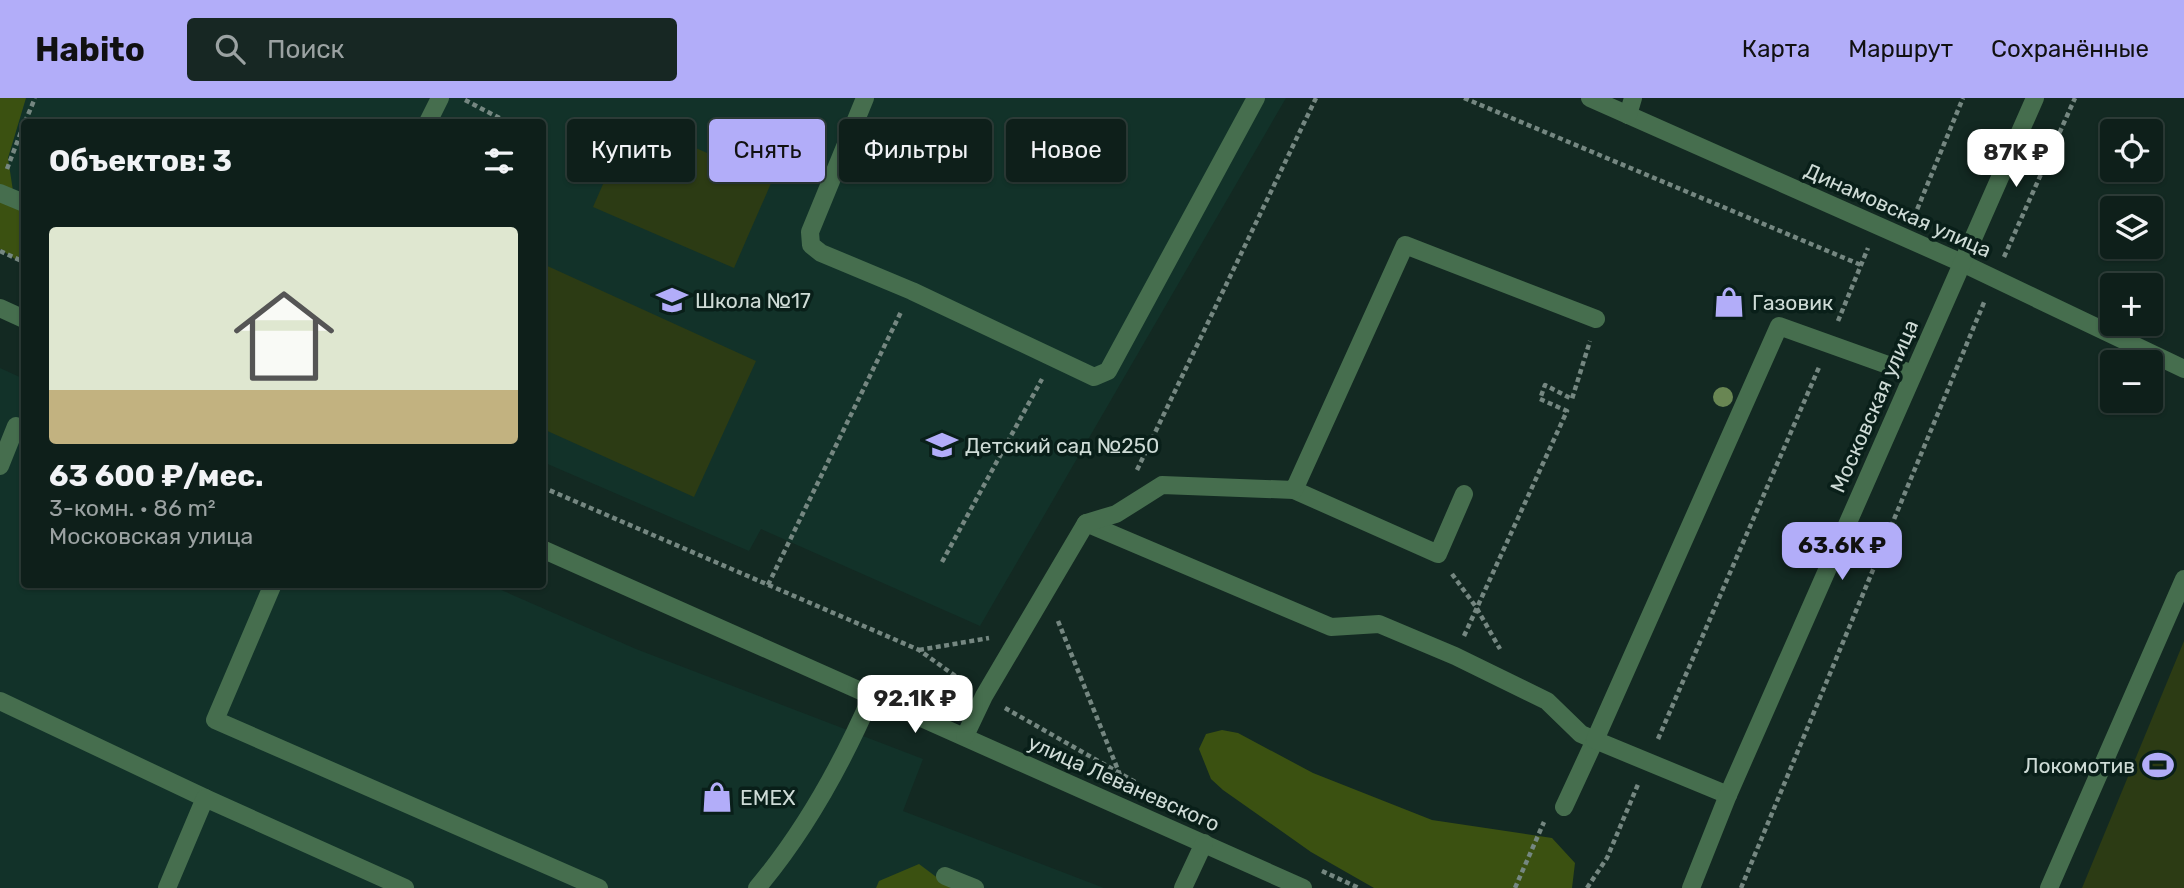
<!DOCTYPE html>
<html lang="ru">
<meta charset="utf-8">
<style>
:root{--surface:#0e1f1a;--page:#172723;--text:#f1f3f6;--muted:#9ba2a2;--line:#2e3d39;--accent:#b2adf9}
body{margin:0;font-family:Rubik,sans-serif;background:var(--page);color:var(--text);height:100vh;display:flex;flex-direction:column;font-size:26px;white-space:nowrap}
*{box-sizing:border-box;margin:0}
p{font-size:23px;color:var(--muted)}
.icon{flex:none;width:38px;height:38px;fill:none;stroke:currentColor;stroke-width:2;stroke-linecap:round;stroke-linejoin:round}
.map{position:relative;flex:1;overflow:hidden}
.drawer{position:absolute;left:21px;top:21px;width:525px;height:469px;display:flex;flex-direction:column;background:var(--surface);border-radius:7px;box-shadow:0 2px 5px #0004,0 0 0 2px var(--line)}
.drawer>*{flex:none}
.guide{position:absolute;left:567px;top:21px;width:665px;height:63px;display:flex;gap:14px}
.buttons{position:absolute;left:2100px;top:21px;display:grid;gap:14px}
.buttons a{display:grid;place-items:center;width:63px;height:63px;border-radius:7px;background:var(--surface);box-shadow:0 2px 5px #0004,0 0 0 2px var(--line);font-size:35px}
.price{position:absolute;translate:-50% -60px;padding:0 16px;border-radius:14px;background:#fff;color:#222;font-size:23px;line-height:46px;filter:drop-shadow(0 2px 4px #0008)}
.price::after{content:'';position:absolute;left:50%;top:42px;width:21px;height:16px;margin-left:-10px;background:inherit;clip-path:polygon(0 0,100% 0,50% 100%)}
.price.current{background:var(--accent);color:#111}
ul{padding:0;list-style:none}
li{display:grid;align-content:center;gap:14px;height:371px;padding:0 28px}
li span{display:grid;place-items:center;height:217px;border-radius:7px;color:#555}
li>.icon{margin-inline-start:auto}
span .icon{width:126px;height:126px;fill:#fffc;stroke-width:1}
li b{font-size:30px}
h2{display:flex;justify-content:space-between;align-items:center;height:84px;padding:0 28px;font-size:30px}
.chip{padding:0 24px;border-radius:7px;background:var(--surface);box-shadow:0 2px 5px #0004,0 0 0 2px var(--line);font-size:24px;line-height:63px}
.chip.current{background:var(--accent);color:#111}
header{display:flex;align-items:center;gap:42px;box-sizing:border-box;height:98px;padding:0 35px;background:var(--accent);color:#111}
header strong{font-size:33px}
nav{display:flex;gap:38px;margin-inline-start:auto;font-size:24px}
.search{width:490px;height:63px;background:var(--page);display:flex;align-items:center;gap:18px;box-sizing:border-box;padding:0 24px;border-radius:7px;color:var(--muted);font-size:26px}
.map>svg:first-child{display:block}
.built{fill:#123229}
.green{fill:#2c3b14}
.forest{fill:#3b5111}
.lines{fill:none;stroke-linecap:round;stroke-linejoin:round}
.path{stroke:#758781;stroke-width:4.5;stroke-dasharray:5 3.5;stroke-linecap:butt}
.minor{stroke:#466e4e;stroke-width:18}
.tree{fill:#698653}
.labels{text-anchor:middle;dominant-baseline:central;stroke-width:7;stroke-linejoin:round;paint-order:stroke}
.street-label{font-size:21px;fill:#cedbd6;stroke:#091f19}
.poi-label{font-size:21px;fill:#cedbd6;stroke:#091f19;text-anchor:start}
</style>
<header>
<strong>Habito</strong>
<div class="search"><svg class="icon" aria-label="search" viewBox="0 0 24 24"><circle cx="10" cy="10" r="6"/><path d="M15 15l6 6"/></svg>Поиск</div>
<nav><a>Карта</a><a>Маршрут</a><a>Сохранённые</a></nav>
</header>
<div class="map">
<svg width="2184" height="790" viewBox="0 0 2184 790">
<rect width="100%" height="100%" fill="#132922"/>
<!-- built -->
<g class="built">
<polygon points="0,0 1286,0 980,528 761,431 749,453 543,364 542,24 24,24 24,140 0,130"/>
<polygon points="0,270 24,281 24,486 490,487 636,551 923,661 903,713 1104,790 0,790"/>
</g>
<!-- green -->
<g class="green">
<polygon points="631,22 772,83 734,170 593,109"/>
<polygon points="543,166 756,263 694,399 543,331"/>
<polygon points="2184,543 2184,790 2082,790"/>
</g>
<!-- forest -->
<g class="forest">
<polygon points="0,0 26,0 8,60 13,93 24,106 24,167 0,151"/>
<polygon points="1222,632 1238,635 1313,675 1432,722 1552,740 1575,765 1572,790 1374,790 1311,754 1223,692 1211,681 1199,651 1206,636"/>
<polygon points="919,766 951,790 876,790 879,783"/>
</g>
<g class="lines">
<!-- path -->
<g class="path">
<polyline points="1464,0 1861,167"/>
<polyline points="465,2 507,24"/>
<polyline points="25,24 35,0"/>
<polyline points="7,71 24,26"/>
<polyline points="1914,119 1963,0"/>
<polyline points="0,153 24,164"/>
<polyline points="2004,159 2075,0"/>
<polyline points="1838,223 1868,150"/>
<polyline points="1137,372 1316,0"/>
<polyline points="542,389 919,552 965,585"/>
<polyline points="942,464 1042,281"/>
<polyline points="1452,476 1476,509 1500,551"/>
<polyline points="768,487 901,214"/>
<polyline points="1058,523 1120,677"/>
<polyline points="1464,538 1567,313 1540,301 1545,287 1572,301 1590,243"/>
<polyline points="919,552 989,540"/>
<polyline points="1005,610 1137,685"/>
<polyline points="1658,641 1820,267"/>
<polyline points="1322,773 1359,790"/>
<polyline points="1515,790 1544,724"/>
<polyline points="1587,790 1607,760 1639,684"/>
<polyline points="1741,790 1985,202"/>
</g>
<!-- minor -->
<g class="minor">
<polyline points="865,0 810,134 811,147 821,155 912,193 1094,279 1108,273 1256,0"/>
<polyline points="1590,0 1962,165 2184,271"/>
<polyline points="1628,17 1633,0"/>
<polyline points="428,24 440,0"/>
<polyline points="0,95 24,105"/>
<polyline points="0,210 24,221"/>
<polyline points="0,368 16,328"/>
<polyline points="1294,392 1438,456 1464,396"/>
<polyline points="1086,425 1331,529 1379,526 1455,558 1547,603 1581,636 1595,642 1564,709"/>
<polyline points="542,451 1303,790"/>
<polyline points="273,486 215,622 599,790"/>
<polyline points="0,603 205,700"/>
<polyline points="965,638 984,598 1086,425 1116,416 1162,387 1294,392 1405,147 1596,221"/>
<polyline points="1728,697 1595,642 1779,228 1913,276"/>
<polyline points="945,778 975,790"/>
<polyline points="167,790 205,700 405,790"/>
<path d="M757 790C806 732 842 666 872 597"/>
<polyline points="1183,790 1204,745"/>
<polyline points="1691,790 1728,697 2035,0"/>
<polyline points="2049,790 2184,481"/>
</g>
</g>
<!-- trees -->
<circle class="tree" cx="1723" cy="299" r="10"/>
<!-- icons -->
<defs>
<symbol id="school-bare" viewBox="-9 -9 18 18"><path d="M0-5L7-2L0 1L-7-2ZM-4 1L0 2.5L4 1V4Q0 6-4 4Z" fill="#b2adf9" stroke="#091f19" stroke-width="2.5" paint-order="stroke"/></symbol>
<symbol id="shop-bare" viewBox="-9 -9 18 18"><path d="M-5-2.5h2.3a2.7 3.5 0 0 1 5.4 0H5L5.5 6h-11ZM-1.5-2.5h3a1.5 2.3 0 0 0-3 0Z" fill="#b2adf9" stroke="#091f19" stroke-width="2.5" paint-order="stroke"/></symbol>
<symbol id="stadium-bare" viewBox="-9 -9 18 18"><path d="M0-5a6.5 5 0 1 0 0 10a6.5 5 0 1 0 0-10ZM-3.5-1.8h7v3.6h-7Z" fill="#b2adf9" stroke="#091f19" stroke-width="2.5" paint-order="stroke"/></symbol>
</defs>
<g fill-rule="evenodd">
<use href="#school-bare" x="650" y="180" width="44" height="44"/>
<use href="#shop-bare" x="1707" y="182" width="44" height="44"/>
<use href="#school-bare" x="920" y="325" width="44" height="44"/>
<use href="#stadium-bare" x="2136" y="645" width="44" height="44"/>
<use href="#shop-bare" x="695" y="677" width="44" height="44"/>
</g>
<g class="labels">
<!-- street labels -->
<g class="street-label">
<text transform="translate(1898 112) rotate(24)">Динамовская улица</text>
<text transform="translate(1874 308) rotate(-66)">Московская улица</text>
<text transform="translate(1124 685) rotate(24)">улица Леваневского</text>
</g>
<!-- poi labels -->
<g class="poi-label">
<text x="695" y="202">Школа №17</text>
<text x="1752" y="204">Газовик</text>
<text x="965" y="347">Детский сад №250</text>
<text x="2135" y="667" text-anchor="end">Локомотив</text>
<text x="740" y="699">EMEX</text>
</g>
</g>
</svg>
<div class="buttons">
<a><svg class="icon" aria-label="locate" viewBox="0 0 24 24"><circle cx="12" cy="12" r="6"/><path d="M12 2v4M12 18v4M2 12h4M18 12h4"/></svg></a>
<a><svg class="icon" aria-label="layers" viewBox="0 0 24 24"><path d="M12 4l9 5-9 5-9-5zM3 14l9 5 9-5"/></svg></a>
<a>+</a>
<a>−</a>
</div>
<b class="price" style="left:2016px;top:91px">87K ₽</b>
<b class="price current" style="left:1842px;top:484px">63.6K ₽</b>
<b class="price" style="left:915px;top:637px">92.1K ₽</b>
<div class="guide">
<a class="chip">Купить</a>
<a class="chip current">Снять</a>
<a class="chip">Фильтры</a>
<a class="chip">Новое</a>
</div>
<section class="drawer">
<h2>Объектов: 3<svg class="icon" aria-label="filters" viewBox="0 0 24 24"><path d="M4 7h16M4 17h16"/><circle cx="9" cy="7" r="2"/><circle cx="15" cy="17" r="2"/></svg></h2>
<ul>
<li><span style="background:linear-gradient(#dfe7d0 75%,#c2b280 0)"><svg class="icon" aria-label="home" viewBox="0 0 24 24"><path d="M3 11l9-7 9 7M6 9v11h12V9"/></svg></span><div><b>63 600 ₽/мес.</b><p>3-комн. · 86 m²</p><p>Московская улица</p></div></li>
</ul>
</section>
</div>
